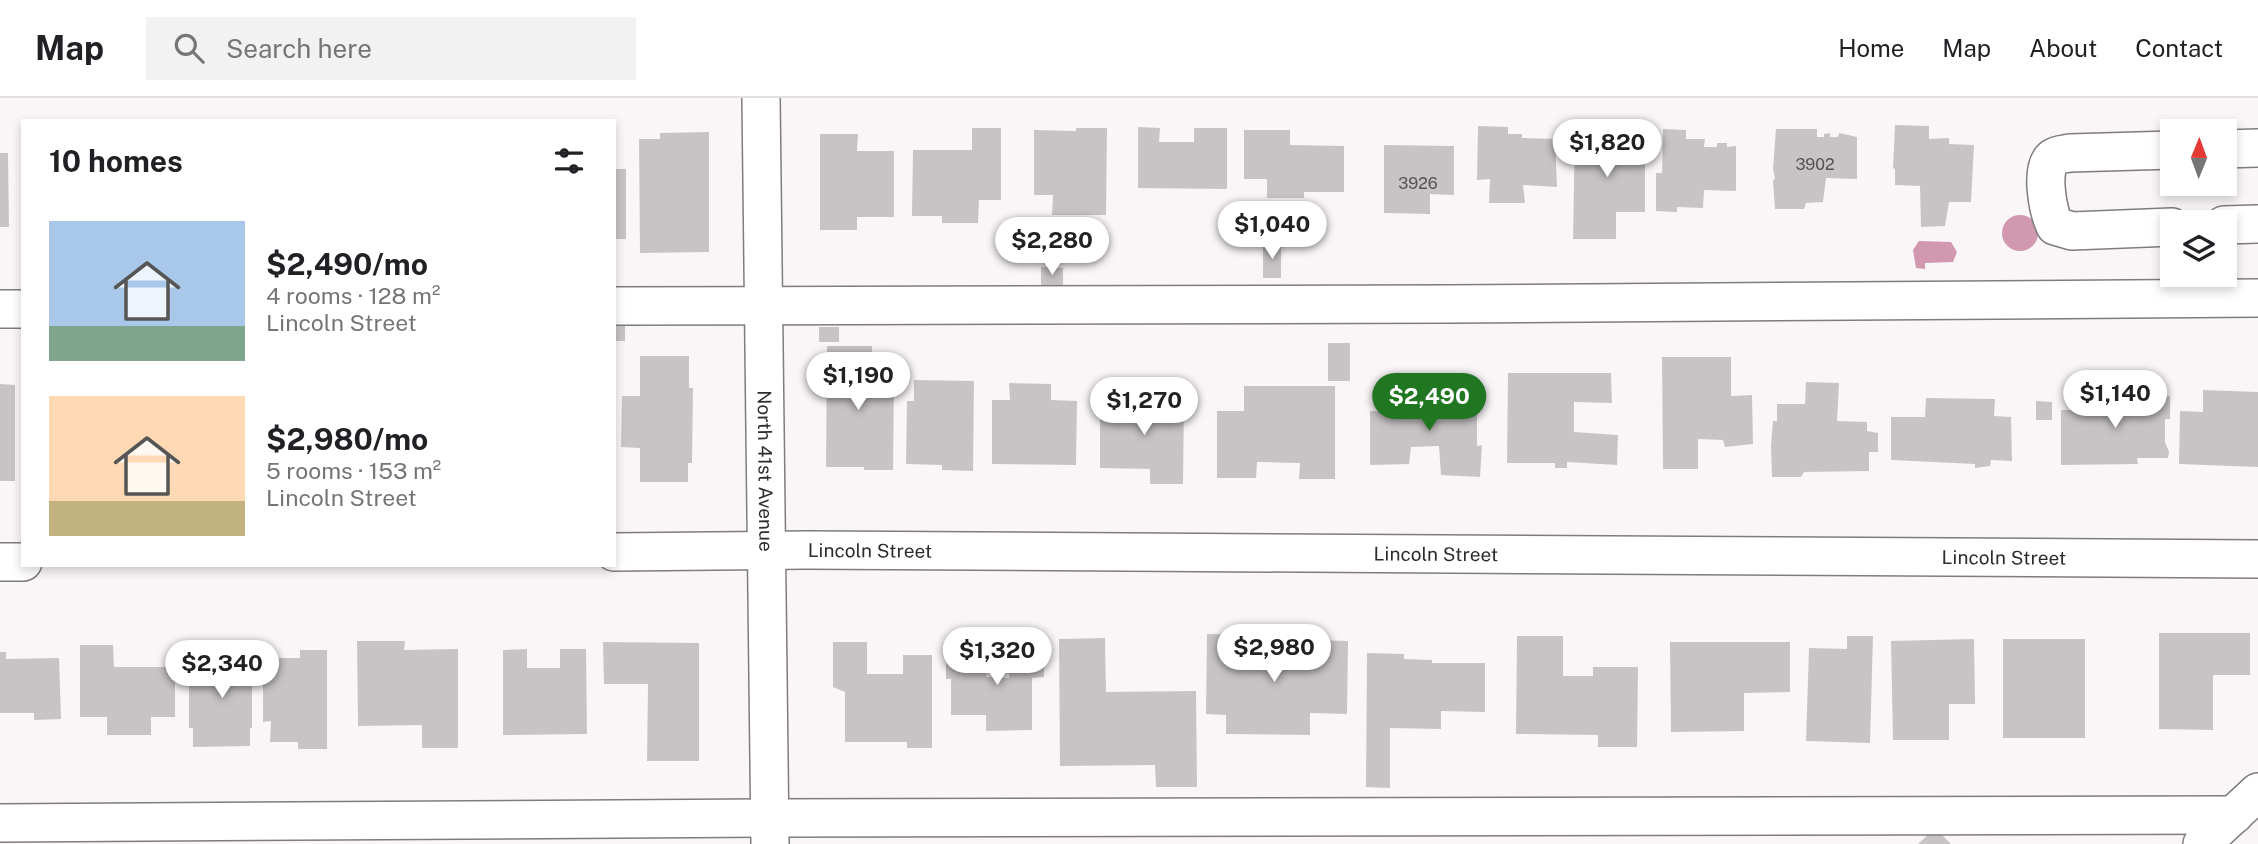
<!DOCTYPE html>
<meta charset="utf-8">
<style>
:root{--surface:#fff;--page:#f2f2f2;--text:#202124;--muted:#757577;--line:#e0e0e0;--accent:#207621}
body{margin:0;font-family:"Public Sans",sans-serif;background:var(--page);color:var(--text);height:100vh;display:flex;flex-direction:column;font-size:26px;white-space:nowrap}
*{box-sizing:border-box;margin:0}
p{font-size:23px;color:var(--muted)}
.icon{flex:none;width:38px;height:38px;fill:none;stroke:currentColor;stroke-width:2;stroke-linecap:round;stroke-linejoin:round}
.map{position:relative;flex:1;overflow:hidden}
.panel{position:absolute;left:21px;top:21px;width:595px;height:448px;display:flex;flex-direction:column;background:var(--surface);border-radius:0px;box-shadow:0 4px 10px #0003}
.panel>*{flex:none}
.needle{width:46px;rotate:1deg}
.controls{position:absolute;left:2160px;top:21px;display:grid;gap:14px}
.controls a{display:grid;place-items:center;width:77px;height:77px;border-radius:0px;background:var(--surface);box-shadow:0 4px 10px #0003;font-size:35px}
.price{position:absolute;translate:-50% -60px;padding:0 16px;border-radius:24px;background:#fff;color:#222;font-size:23px;line-height:46px;filter:drop-shadow(0 2px 4px #0008)}
.price::after{content:'';position:absolute;left:50%;top:42px;width:21px;height:16px;margin-left:-10px;background:inherit;clip-path:polygon(0 0,100% 0,50% 100%)}
.price.selected{background:var(--accent);color:#fff}
ul{padding:0;list-style:none}
li{display:flex;align-items:center;gap:21px;height:175px;padding:0 28px}
li span{display:grid;place-items:center;flex:none;width:196px;height:140px;border-radius:0px;color:#555}
li>.icon{margin-inline-start:auto}
span .icon{width:84px;height:84px;fill:#fffc;stroke-width:1}
li b{font-size:30px}
h2{display:flex;justify-content:space-between;align-items:center;height:84px;padding:0 28px;font-size:30px}
header{display:flex;align-items:center;gap:42px;box-sizing:border-box;height:98px;padding:0 35px;background:var(--surface);border-bottom:2px solid var(--line)}
header strong{font-size:33px}
nav{display:flex;gap:38px;margin-inline-start:auto;font-size:24px}
.search{width:490px;height:63px;background:var(--page);display:flex;align-items:center;gap:18px;box-sizing:border-box;padding:0 24px;border-radius:0px;color:var(--muted);font-size:26px}
.map>svg:first-child{display:block}
.water{fill:#d198af}
.building{fill:#c8c4c6}
.lines{fill:none;stroke-linecap:round;stroke-linejoin:round}
.minor-casing{stroke:#807c7d;stroke-width:40}
.minor{stroke:#fff;stroke-width:37}
.labels{text-anchor:middle;dominant-baseline:central;stroke-width:5;stroke-linejoin:round;paint-order:stroke}
.number-label{font-size:16px;fill:#545253}
.street-label{font-size:19px;fill:#2d2c2d;stroke:#fff}
</style>
<header>
<strong>Map</strong>
<div class="search"><svg class="icon" aria-label="search" viewBox="0 0 24 24"><circle cx="10" cy="10" r="6"/><path d="M15 15l6 6"/></svg>Search here</div>
<nav><a>Home</a><a>Map</a><a>About</a><a>Contact</a></nav>
</header>
<div class="map">
<svg width="2258" height="746" viewBox="0 0 2258 746">
<rect width="100%" height="100%" fill="#faf6f8"/>
<!-- water -->
<g class="water">
<circle cx="2020" cy="135" r="18"/>
<polygon points="1919,143 1951,144 1957,154 1953,164 1925,165 1925,171 1916,170 1913,152"/>
</g>
<!-- building -->
<g class="building">
<polygon points="1895,27 1929,28 1929,41 1949,40 1949,46 1974,47 1971,104 1949,104 1945,128 1921,129 1920,88 1895,87 1895,71 1893,70"/>
<polygon points="1478,28 1508,29 1508,36 1522,36 1522,40 1555,41 1557,89 1523,87 1525,105 1489,105 1490,81 1477,82"/>
<polygon points="1138,29 1160,30 1159,44 1194,44 1194,30 1227,30 1227,91 1138,90"/>
<polygon points="1575,29 1645,30 1645,114 1616,114 1616,141 1573,141"/>
<polygon points="972,30 1001,30 1001,102 979,102 978,125 942,125 942,118 912,118 913,52 972,52"/>
<polygon points="1076,30 1107,30 1106,117 1052,117 1053,97 1034,97 1034,32 1076,33"/>
<polygon points="1663,31 1686,32 1686,41 1705,41 1704,49 1717,49 1717,45 1727,45 1727,49 1736,48 1736,93 1704,92 1703,110 1677,109 1677,114 1656,113 1656,75 1662,75"/>
<polygon points="1776,31 1817,31 1817,39 1824,39 1824,36 1830,35 1830,39 1838,39 1839,35 1857,39 1857,81 1826,80 1823,104 1806,105 1804,111 1775,111 1773,83 1775,80 1773,71"/>
<polygon points="1244,32 1290,32 1290,47 1344,48 1344,94 1304,94 1304,100 1267,100 1267,81 1244,81"/>
<polygon points="709,34 709,154 640,155 639,41 660,41 660,35"/>
<polygon points="820,36 858,36 857,53 894,53 894,119 857,119 857,132 820,132"/>
<polygon points="1384,47 1454,48 1454,97 1430,96 1430,116 1384,115"/>
<polygon points="0,55 8,55 9,129 0,129"/>
<rect x="614" y="71" width="12" height="70"/>
<polygon points="1263,146 1281,147 1281,180 1263,180"/>
<polygon points="1041,169 1063,170 1063,189 1041,188"/>
<rect x="614" y="224" width="11" height="19"/>
<rect x="819" y="229" width="20" height="15"/>
<rect x="1328" y="245" width="22" height="38"/>
<polygon points="827,248 872,248 872,282 894,282 893,372 864,372 864,369 826,369"/>
<polygon points="640,258 689,258 689,290 693,290 692,365 688,365 688,384 640,384 640,350 621,349 622,298 640,298"/>
<polygon points="1662,259 1731,259 1731,298 1752,297 1753,346 1725,349 1723,342 1698,341 1698,371 1663,371"/>
<polygon points="1508,275 1611,275 1612,305 1574,304 1574,334 1618,337 1617,367 1567,364 1567,370 1555,370 1555,365 1507,365"/>
<polygon points="914,282 974,283 973,373 942,372 942,367 906,366 907,303 914,303"/>
<polygon points="1806,284 1839,285 1837,323 1867,324 1867,333 1878,335 1878,354 1869,354 1869,373 1804,374 1801,379 1772,379 1771,347 1773,323 1777,323 1777,306 1805,306"/>
<polygon points="1009,285 1051,286 1051,302 1077,303 1076,367 992,366 992,302 1010,302"/>
<polygon points="0,286 15,287 15,383 0,383"/>
<polygon points="1244,288 1335,288 1335,381 1299,381 1300,365 1257,364 1256,380 1217,380 1217,313 1244,313"/>
<polygon points="2203,292 2258,294 2258,369 2179,366 2180,313 2203,314"/>
<polygon points="1397,298 1477,298 1477,348 1482,347 1480,379 1441,377 1439,348 1411,349 1409,366 1370,367 1370,313 1393,314 1393,311 1396,311"/>
<polygon points="2077,298 2170,298 2170,321 2165,321 2165,344 2169,354 2168,360 2137,360 2138,366 2061,367 2061,312 2078,312"/>
<polygon points="1926,300 1995,301 1994,318 2011,319 2012,363 1991,362 1990,368 1975,370 1975,366 1891,362 1891,319 1925,319"/>
<polygon points="1100,301 1184,301 1183,386 1150,386 1150,371 1100,370"/>
<polygon points="2036,303 2052,304 2052,322 2036,322"/>
<polygon points="2159,535 2250,535 2250,577 2213,577 2213,632 2159,631"/>
<polygon points="1207,536 1259,537 1259,550 1279,551 1286,546 1313,547 1312,542 1348,543 1347,616 1310,615 1310,637 1226,636 1226,617 1206,616"/>
<polygon points="1517,538 1563,538 1563,578 1593,578 1593,569 1638,569 1637,649 1598,649 1598,637 1516,636"/>
<polygon points="1847,538 1873,538 1870,645 1806,643 1809,550 1847,551"/>
<polygon points="1105,540 1106,594 1196,593 1197,689 1156,689 1155,667 1060,668 1059,541"/>
<polygon points="1974,541 1975,606 1949,606 1949,642 1893,642 1891,543"/>
<rect x="2003" y="541" width="82" height="99"/>
<polygon points="1009,542 1044,542 1044,579 1032,580 1032,632 986,633 986,617 951,617 951,581 946,581 946,557 986,556 986,579 1009,580"/>
<polygon points="357,543 405,543 404,552 458,551 458,650 422,650 422,627 358,628"/>
<polygon points="603,544 699,545 699,663 647,663 648,586 604,586"/>
<polygon points="833,544 867,544 867,576 903,576 903,557 932,557 932,650 907,650 907,644 845,644 845,594 833,589"/>
<polygon points="1670,544 1790,544 1790,594 1744,595 1744,633 1671,634"/>
<polygon points="80,547 113,547 114,569 175,569 175,619 151,619 151,637 107,637 107,619 80,619"/>
<polygon points="527,551 527,570 560,570 560,551 586,551 587,636 503,637 503,552"/>
<polygon points="224,552 252,552 252,630 250,630 250,648 193,649 193,630 189,630 189,562 223,562"/>
<polygon points="300,552 327,552 327,651 298,651 298,644 270,644 271,623 263,624 263,560 300,560"/>
<polygon points="0,554 6,554 6,561 59,560 61,621 34,622 34,615 0,615"/>
<polygon points="1367,555 1404,556 1404,561 1432,562 1432,565 1485,565 1485,614 1441,613 1441,631 1390,630 1390,690 1366,689"/>
<polygon points="1935,730 1951,746 1918,746"/>
</g>
<g class="lines">
<defs>
<g id="minor">
<path id="s1" d="M761 0 770 745"/>
<polyline points="2224,51 2258,50"/>
<path d="M2172 52 2070 55C2066 56 2058 56 2054 59 2039 69 2048 113 2055 128L2072 133 2172 129"/>
<polyline points="2224,127 2258,126"/>
<polyline points="614,208 1448,206 2258,200"/>
<polyline points="0,211 23,211"/>
<path id="s2" d="M614 454 806 452 2258 461"/>
<polyline points="0,464 23,464"/>
<polyline points="0,725 770,720 2234,717"/>
<polyline points="2202,746 2258,694"/>
</g>
</defs>
<!-- minor casing -->
<use href="#minor" class="minor-casing"/>
<!-- minor -->
<use href="#minor" class="minor"/>
</g>
<g class="labels">
<!-- number labels -->
<g class="number-label">
<text x="1815" y="66">3902</text>
<text x="1418" y="85">3926</text>
</g>
<!-- street labels -->
<g class="street-label">
<text stroke="none"><textPath href="#s1" startOffset="373">North 41st Avenue</textPath></text>
<text stroke="none"><textPath href="#s2" startOffset="256">Lincoln Street</textPath></text>
<text stroke="none"><textPath href="#s2" startOffset="822">Lincoln Street</textPath></text>
<text stroke="none"><textPath href="#s2" startOffset="1390">Lincoln Street</textPath></text>
</g>
</g>
</svg>
<div class="controls">
<a><svg class="needle" viewBox="-14 -14 28 28"><path d="M0-13l5 13h-10z" fill="#e53935"/><path d="M0 13l5-13h-10z" fill="#757577"/></svg></a>
<a><svg class="icon" aria-label="layers" viewBox="0 0 24 24"><path d="M12 4l9 5-9 5-9-5zM3 14l9 5 9-5"/></svg></a>
</div>
<b class="price" style="left:1607px;top:81px">$1,820</b>
<b class="price" style="left:1272px;top:163px">$1,040</b>
<b class="price" style="left:1052px;top:179px">$2,280</b>
<b class="price" style="left:858px;top:314px">$1,190</b>
<b class="price" style="left:2115px;top:332px">$1,140</b>
<b class="price selected" style="left:1429px;top:335px">$2,490</b>
<b class="price" style="left:1144px;top:339px">$1,270</b>
<b class="price" style="left:1274px;top:586px">$2,980</b>
<b class="price" style="left:997px;top:589px">$1,320</b>
<b class="price" style="left:222px;top:602px">$2,340</b>
<section class="panel">
<h2>10 homes<svg class="icon" aria-label="filters" viewBox="0 0 24 24"><path d="M4 7h16M4 17h16"/><circle cx="9" cy="7" r="2"/><circle cx="15" cy="17" r="2"/></svg></h2>
<ul>
<li><span style="background:linear-gradient(#a9c7e8 75%,#7fa58c 0)"><svg class="icon" aria-label="home" viewBox="0 0 24 24"><path d="M3 11l9-7 9 7M6 9v11h12V9"/></svg></span><div><b>$2,490/mo</b><p>4 rooms · 128 m²</p><p>Lincoln Street</p></div></li>
<li><span style="background:linear-gradient(#ffd9b3 75%,#c2b280 0)"><svg class="icon" aria-label="home" viewBox="0 0 24 24"><path d="M3 11l9-7 9 7M6 9v11h12V9"/></svg></span><div><b>$2,980/mo</b><p>5 rooms · 153 m²</p><p>Lincoln Street</p></div></li>
</ul>
</section>
</div>
